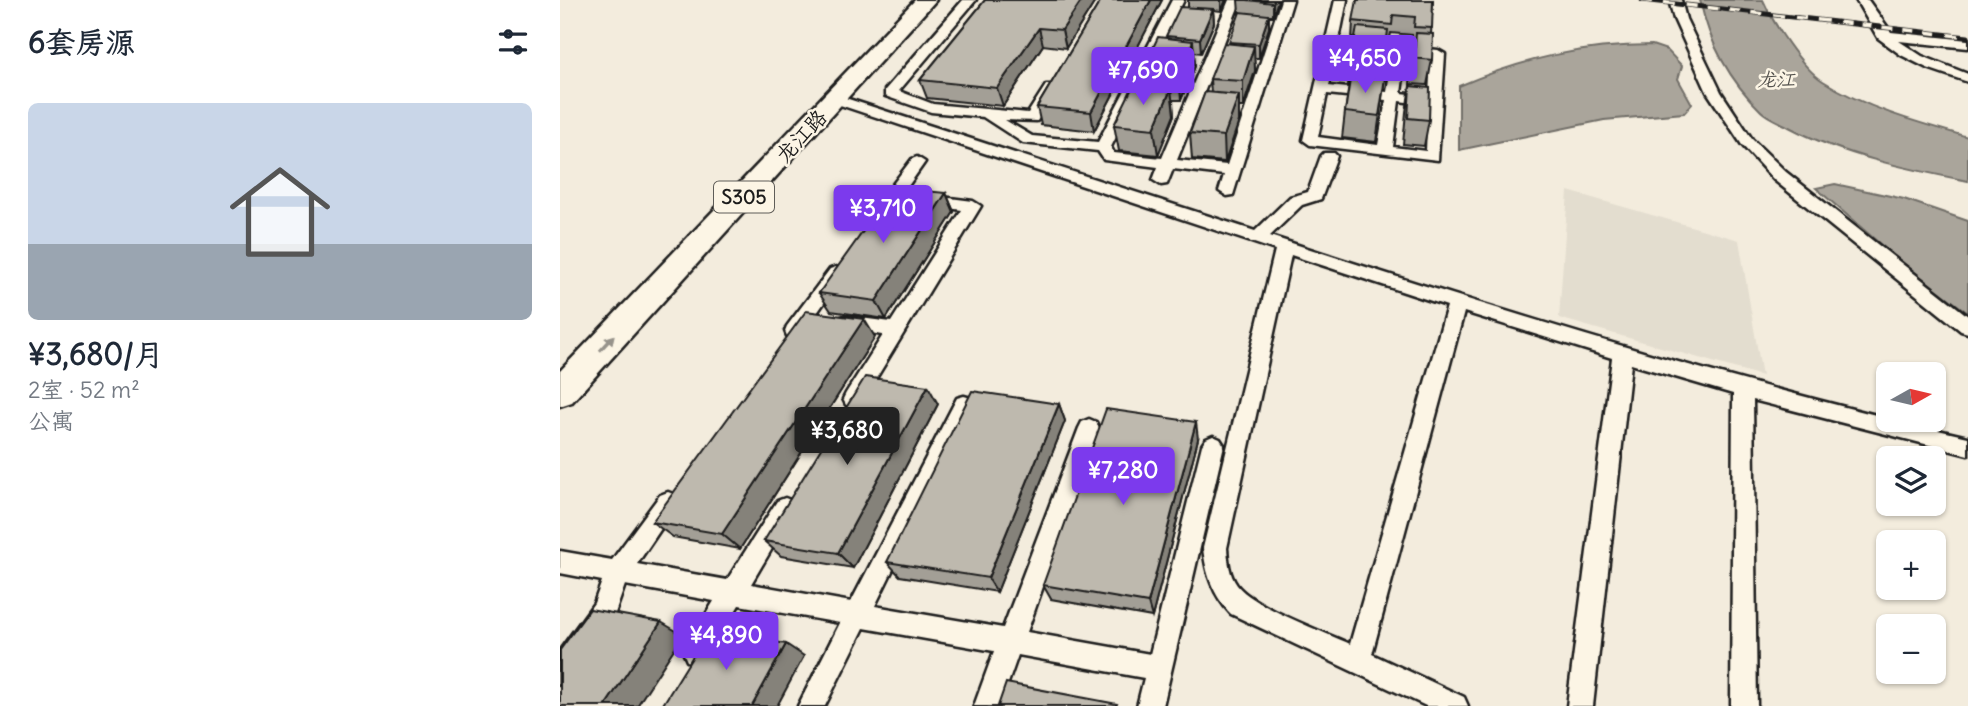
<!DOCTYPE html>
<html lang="zh">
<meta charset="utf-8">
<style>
:root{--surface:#fff;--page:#f2f2f3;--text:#1f2937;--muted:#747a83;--line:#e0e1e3;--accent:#7c3aed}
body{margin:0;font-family:Delius,"LXGW WenKai TC",sans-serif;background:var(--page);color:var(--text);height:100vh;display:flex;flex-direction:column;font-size:26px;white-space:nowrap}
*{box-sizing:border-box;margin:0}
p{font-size:23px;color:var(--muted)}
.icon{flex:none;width:38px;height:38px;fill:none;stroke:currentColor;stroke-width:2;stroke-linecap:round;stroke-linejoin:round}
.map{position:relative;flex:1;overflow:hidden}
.drawer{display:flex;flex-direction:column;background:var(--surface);width:560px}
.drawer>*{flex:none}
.needle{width:46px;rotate:82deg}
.fabs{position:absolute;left:1316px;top:362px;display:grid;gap:14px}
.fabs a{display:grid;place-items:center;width:70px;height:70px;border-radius:10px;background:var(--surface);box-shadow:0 2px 5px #0004;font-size:35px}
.price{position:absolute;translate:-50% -60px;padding:0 16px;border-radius:7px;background:var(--accent);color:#fff;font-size:23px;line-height:46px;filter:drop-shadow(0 2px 4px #0008)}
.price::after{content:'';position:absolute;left:50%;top:42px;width:21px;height:16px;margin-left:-10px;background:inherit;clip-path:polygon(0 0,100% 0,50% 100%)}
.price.active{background:#222;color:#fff}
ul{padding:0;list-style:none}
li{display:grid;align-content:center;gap:14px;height:371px;padding:0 28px}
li+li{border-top:2px solid var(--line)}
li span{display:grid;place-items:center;height:217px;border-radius:10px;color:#555}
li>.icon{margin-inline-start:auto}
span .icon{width:126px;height:126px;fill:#fffc;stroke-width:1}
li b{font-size:30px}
h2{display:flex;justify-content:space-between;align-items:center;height:84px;padding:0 28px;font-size:30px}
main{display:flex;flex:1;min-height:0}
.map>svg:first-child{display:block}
.built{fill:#e3ddcf}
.water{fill:#aaa59b;stroke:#716e68;stroke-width:2}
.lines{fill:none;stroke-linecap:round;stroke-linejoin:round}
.street-casing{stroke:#1c1c1c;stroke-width:5}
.primary-casing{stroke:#1c1c1c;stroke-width:5}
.street{fill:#fcf5e5;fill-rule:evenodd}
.primary{fill:#fcf5e5;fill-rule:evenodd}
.rail-casing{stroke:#1c1c1c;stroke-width:5}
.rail{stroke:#fcf5e5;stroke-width:3.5;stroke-dasharray:11;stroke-linecap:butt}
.wall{fill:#a39f96;stroke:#1c1c1c;stroke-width:2}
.shaded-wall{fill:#85827a;stroke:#1c1c1c;stroke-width:2}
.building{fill:#beb9ae;stroke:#1c1c1c;stroke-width:2}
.oneway{fill:#97938b}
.labels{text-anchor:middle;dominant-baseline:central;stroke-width:5;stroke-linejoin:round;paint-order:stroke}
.far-water-label{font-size:19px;font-style:italic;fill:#55534f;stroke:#fcf5e5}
.shield{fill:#fcf5e5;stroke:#5f5d58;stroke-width:2}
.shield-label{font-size:19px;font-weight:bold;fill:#1c1c1c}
.street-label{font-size:21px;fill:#1c1c1c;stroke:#fcf5e5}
</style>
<main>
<section class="drawer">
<h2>6套房源<svg class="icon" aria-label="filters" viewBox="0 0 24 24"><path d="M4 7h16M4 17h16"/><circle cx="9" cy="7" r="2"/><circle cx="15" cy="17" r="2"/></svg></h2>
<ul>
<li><span style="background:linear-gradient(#c9d6e8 65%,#9aa5b1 0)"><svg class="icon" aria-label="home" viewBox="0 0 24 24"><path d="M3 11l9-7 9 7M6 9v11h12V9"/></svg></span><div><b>¥3,680/月</b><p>2室 · 52 m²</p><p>公寓</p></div></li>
</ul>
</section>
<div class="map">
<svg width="1408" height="706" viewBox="0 0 1408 706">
<rect width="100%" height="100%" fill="#f3ecdd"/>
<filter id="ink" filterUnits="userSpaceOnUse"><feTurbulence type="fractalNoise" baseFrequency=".0143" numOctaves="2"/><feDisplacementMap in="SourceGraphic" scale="14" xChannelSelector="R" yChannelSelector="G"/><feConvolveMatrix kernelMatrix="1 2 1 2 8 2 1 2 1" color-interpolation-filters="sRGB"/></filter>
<g filter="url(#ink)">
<!-- built -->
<polygon class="built" points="1008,191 1179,240 1202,376 999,318"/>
<!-- water -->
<g class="water">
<path d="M1140 0H1203C1213 23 1242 68 1263 81 1307 109 1359 123 1408 137V181C1348 169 1284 156 1229 127 1220 122 1208 118 1201 111 1169 80 1149 42 1140 0Z"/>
<path d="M1092 45 1107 50 1122 66 1118 79 1132 104 1124 113 1044 120 899 150V86C962 59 1023 45 1092 45Z"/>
<polygon points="1275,184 1344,199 1408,221 1408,313 1335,257 1256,188"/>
</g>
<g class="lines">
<defs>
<g id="street">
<polygon points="403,0 416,0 339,91 373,104 468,113 486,85 496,85 498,88 477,121 445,120 472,136 538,142 612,0 624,0 551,147 554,153 602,158 669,0 681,0 617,160 667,165 721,0 733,0 673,195 667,196 659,191 664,175 613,169 607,184 601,185 593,180 598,167 544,160 538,151 463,143 423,117 371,112 325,96 325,90"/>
<path d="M775 0H787L779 40 878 50 885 54 878 160 750 145 743 140ZM777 48 833 53 827 92 769 86ZM846 55 871 57 869 96 841 93ZM767 94 826 100 818 145 758 137ZM839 101 868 105 866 151 833 147Z"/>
<polygon points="1109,0 1121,0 1126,19 1161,92 1192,139 1226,172 1408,316 1408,333 1401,331 1214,180 1182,145 1147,92 1114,19"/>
<polygon points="1296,0 1308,0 1331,32 1408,40 1408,48 1339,41 1362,56 1408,74 1408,82 1367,68 1341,55 1318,38"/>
<path d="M276 95 695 231 730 197 748 192 761 156 764 153H774L777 156 761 199 742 205 710 236C940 311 1173 383 1408 437V455L1193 400 1197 706H1171L1173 394 1071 364 1033 706H1007L1052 358 904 312 812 654 904 697 908 706H866L671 614C653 595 646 574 643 548L715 250 271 102V96ZM731 255 887 306 790 644C762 631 694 607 677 585 669 574 668 561 667 548Z"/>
<polygon points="357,157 365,162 329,213 317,213 315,209 317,205 352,159"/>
<polygon points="367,195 413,201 421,206 300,405 293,407 286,405 283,399 286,393 323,335 278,328 276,323 278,318 285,316 331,322 402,210 361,204 359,200"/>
<polygon points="276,267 282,269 285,273 282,277 241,336 227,336 225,331 227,326 270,269"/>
<polygon points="404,396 411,398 414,404 315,606 443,628 519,428 522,422 529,419 536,422 539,428 467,632 590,654 642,445 646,439 653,436 660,439 664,445 603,706 577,706 584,678 458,655 440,706 414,706 434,651 304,628 265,706 238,706 280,623 179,605 145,661 136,665 127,661 123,652 154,601 65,585 53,619 9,681 0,685 0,650 34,603 42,581 0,573 0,551 52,560 100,495 108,492 116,495 119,502 77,564 167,580 217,501 225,498 233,501 236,508 191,584 291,602 397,398"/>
</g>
<polygon id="primary" points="355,0 376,0 12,402 0,406 0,371"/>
</defs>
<!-- street casing -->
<use href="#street" class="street-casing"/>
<!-- primary casing -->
<use href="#primary" class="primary-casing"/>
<!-- street -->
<use href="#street" class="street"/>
<!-- primary -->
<use href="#primary" class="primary"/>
<defs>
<polyline id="rail" points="1082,0 1408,37"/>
</defs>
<!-- rail casing -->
<use href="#rail" class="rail-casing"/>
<!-- rail -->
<use href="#rail" class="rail"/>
</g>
<!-- wall -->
<g class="wall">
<polygon points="425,0 536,0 506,48 483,45 443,106 367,98 360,80"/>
<polygon points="541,0 602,0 534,131 481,125 477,107"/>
<polygon points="628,0 666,0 661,11 653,10 654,23 641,53 634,52 635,66 621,100 613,100 614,115 598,155 559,151 554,125 583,86 581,73 628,7"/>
<polygon points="678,0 718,0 713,16 709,16 709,28 699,58 694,58 695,71 683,107 679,107 679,121 665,162 632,159 630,133 651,93 650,79 670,44 680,13 679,13"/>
<polygon points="873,0 871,34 872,60 867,85 850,84 854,45 851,45 852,35 831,33 829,42 827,42 822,77 825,78 816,142 782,138 785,112 789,85 788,85 791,60 794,39 792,39 793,21"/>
<polygon points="850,86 869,120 864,146 843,144 846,112"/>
<polygon points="386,193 394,212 326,319 271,311 259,293"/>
<polygon points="315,337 180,549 113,537 92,522"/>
<polygon points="378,404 293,568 221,556 204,541"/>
<polygon points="499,404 505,421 437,592 340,576 327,562"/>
<polygon points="638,439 592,617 491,599 483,585"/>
</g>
<!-- shaded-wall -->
<g class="shaded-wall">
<polygon points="522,0 536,0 506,48 502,30"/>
<polygon points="591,0 602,0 534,131 531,112"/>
<polygon points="661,0 666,0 661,11"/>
<polygon points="714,0 718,0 713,16 713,3"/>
<polygon points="653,9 654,23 641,53 640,39"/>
<polygon points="709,15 709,28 699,58 699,44"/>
<polygon points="479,28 483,45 443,106 437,88"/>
<polygon points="633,41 635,66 621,100 619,75"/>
<polygon points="694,46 695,71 683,107 683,81"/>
<polygon points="611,89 614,115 598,155 594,129"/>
<polygon points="679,95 679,121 665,162 664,136"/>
<polygon points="386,193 394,212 326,319 316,301"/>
<polygon points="304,319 315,337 180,549 162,534"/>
<polygon points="368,386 378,404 293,568 278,553"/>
<polygon points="499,404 505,421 437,592 428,578"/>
<polygon points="636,422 638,439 592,617 588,603"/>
<polygon points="101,622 123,635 77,706 45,706"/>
<polygon points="226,644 244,656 217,706 192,706"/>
</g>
<!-- building -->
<g class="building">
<polygon points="425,0 522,0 502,30 479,28 437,88 360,80"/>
<polygon points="541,0 591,0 531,112 477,107"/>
<polygon points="687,0 714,0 713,3"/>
<polygon points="797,0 873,0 872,28 854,27 855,17 833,15 832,25 793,21"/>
<polygon points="620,7 653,9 640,39 606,36"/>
<polygon points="680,12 709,15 699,44 669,42"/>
<polygon points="797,27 828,30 824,63 791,60"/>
<polygon points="856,33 873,34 872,60 854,58"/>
<polygon points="598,37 633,41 619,75 581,73"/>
<polygon points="664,43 694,46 683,81 650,79"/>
<polygon points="791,73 825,78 819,116 785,112"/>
<polygon points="573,86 611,89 594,129 554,125"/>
<polygon points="850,86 870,88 869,120 848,118"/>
<polygon points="645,92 679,95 664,136 630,133"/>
<polygon points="334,188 386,193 316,301 259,293"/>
<polygon points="246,311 304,319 162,534 92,522"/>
<polygon points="305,377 368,386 278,553 204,541"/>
<polygon points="412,391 499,404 428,578 327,562"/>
<polygon points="546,409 636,422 588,603 483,585"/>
<polygon points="30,609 101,622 45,706 0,706 0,650"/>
<polygon points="149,630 226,644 192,706 102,706"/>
<polygon points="446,683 557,704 556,706 438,706"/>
</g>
<!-- one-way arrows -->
<defs><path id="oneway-solid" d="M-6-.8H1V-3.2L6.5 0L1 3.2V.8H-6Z" transform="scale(1.75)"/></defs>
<use class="oneway" href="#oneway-solid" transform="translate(47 343) rotate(-47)"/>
</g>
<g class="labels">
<!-- far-water labels -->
<g class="far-water-label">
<text x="1216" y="79">龙江</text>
</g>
<!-- shield labels -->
<rect class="shield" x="154" y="181.5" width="60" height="31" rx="5"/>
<g class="shield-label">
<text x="184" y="197">S305</text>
</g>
<!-- street labels -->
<g class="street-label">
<text transform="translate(241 136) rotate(-47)">龙江路</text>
</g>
</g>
</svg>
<div class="fabs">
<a><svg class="needle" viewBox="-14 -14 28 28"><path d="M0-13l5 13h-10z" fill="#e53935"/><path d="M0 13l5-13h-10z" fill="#747a83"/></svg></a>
<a><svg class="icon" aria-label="layers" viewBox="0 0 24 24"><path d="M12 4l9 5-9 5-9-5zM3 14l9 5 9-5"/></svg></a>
<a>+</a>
<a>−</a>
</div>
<b class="price" style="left:805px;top:95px">¥4,650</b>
<b class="price" style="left:583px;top:107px">¥7,690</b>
<b class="price" style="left:323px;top:245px">¥3,710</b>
<b class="price active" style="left:287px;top:467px">¥3,680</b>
<b class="price" style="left:563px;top:507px">¥7,280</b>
<b class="price" style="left:166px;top:672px">¥4,890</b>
</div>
</main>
